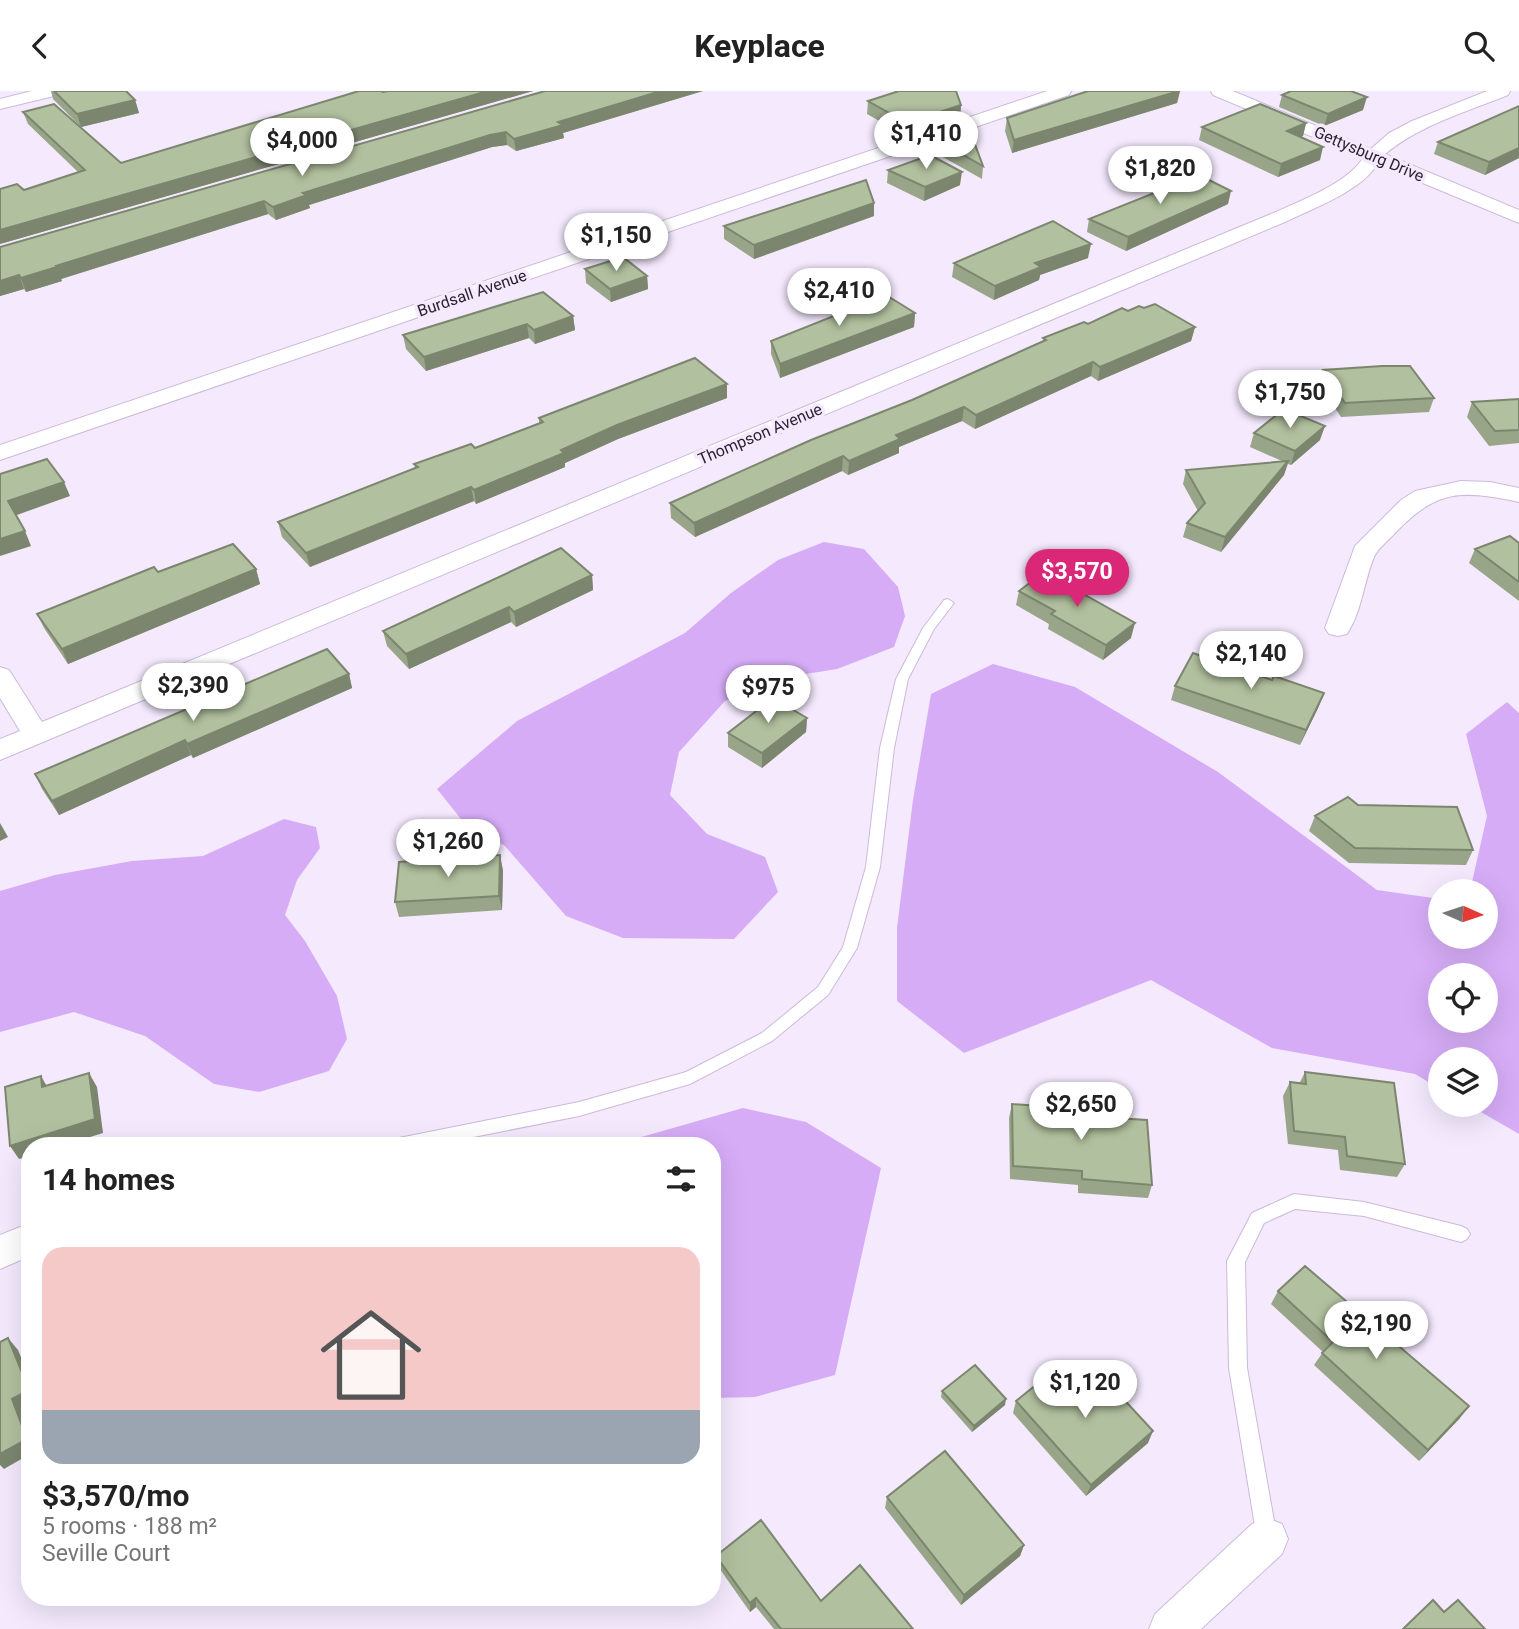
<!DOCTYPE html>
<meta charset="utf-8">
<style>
:root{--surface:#fff;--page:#f2f2f2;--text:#222;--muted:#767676;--line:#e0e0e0;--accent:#db2777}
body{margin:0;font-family:Roboto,sans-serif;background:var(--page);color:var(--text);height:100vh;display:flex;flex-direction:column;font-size:26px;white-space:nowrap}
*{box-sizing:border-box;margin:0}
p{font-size:23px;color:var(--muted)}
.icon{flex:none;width:38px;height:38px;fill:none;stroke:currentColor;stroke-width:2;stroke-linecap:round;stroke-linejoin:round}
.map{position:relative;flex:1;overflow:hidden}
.panel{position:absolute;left:21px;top:1046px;width:700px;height:469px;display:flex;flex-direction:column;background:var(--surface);border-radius:28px;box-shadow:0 7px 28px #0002}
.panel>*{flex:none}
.needle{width:46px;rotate:93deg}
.tools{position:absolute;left:1428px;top:788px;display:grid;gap:14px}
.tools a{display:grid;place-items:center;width:70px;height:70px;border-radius:50%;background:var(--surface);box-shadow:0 7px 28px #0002;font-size:35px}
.price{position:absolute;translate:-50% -60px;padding:0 16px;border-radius:24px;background:#fff;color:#222;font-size:23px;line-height:46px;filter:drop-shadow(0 2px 4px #0008)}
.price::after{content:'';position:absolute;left:50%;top:42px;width:21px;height:16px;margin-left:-10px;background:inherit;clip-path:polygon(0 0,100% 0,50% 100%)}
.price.current{background:var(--accent);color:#fff}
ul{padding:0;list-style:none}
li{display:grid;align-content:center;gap:14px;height:371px;padding:0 21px}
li+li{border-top:2px solid var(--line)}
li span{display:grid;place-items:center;height:217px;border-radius:21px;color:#555}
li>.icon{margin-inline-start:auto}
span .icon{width:126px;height:126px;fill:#fffc;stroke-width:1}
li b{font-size:30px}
h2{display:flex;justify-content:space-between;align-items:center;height:84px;padding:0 21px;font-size:30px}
header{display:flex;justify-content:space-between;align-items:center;height:91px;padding:0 21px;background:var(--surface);font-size:32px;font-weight:700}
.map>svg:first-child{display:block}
.green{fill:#d6acf6;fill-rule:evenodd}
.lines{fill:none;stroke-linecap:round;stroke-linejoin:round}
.service-casing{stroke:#cbbada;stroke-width:2}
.minor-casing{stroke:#cbbada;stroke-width:2}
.service{fill:#fff;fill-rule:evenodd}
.minor{fill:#fff;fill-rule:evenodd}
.wall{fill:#98a588}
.shaded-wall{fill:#7c866f}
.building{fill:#b1c09e;stroke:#7c866f;stroke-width:2}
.labels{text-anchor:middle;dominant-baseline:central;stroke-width:7;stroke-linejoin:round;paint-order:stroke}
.far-street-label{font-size:16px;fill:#261f2c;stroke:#f4e9fd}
</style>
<header><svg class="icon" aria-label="back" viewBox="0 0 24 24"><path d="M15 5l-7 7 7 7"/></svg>Keyplace<svg class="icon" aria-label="search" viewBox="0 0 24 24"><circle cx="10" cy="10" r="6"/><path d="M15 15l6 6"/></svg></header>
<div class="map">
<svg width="1519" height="1538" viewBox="0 0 1519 1538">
<rect width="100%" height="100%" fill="#f4e9fd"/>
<!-- green -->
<g class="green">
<polygon points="824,451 864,458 898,496 905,525 894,556 837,578 781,587 725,610 679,661 670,704 707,743 765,766 778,801 734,848 623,847 566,825 505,755 461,728 437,698 517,630 685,542 731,502 778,469"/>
<path d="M993 573 1075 596 1218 681 1377 799 1440 808V845H1486V800H1470L1487 725 1466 643 1507 611 1519 622V1043L1467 1013H1486V968H1440V998L1415 983 1272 957 1151 889 964 962 897 910V837L913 709 931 603ZM1440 884H1486V929H1440Z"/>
<polygon points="284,728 316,736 320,757 297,789 285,824 305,850 337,905 347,948 329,980 259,1001 214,993 145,945 74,921 0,941 0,800 55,784 132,770 203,765"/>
<polygon points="743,1017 806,1031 881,1077 835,1284 755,1306 712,1307 712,1055 610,1055"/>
</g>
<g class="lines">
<defs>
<g id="service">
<polygon points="948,508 954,512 934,538 908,588 894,657 880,776 857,857 828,904 772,950 690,993 579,1025 428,1055 386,1055 388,1050 394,1048 579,1011 686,981 762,942 818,896 843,856 866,776 880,657 896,588 923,537 944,509"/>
<polygon points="1294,1103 1364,1111 1461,1135 1467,1138 1470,1143 1467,1148 1461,1151 1364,1125 1295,1118 1264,1132 1245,1171 1247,1277 1277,1447 1274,1454 1267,1457 1260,1454 1257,1447 1229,1277 1227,1170 1252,1122"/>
</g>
<g id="minor">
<polygon points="32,0 60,0 58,4 0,18 0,8"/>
<polygon points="1047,0 1071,0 1069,4 0,369 0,354"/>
<path d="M1211 0H1233L1371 58 1389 42 1412 30 1487 0H1510L1508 4C1466 21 1420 34 1385 63L1519 119V132L1377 73C1363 99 1312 118 1285 131L0 669V648L20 640 0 607V576L9 579 42 631 1271 123C1298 111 1348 92 1363 67L1213 4Z"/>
<path d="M1461 390 1490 391 1519 397V411C1461 399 1438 398 1396 441 1389 449 1378 457 1374 466 1364 490 1362 520 1347 543L1338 545 1329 543 1325 537 1355 455 1401 409 1415 400Z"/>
<polygon points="30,1132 30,1165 0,1178 0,1144"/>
<polygon points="1267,1427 1282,1433 1288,1448 1282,1463 1201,1538 1149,1538 1155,1523 1252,1433"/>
</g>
</defs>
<!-- service casing -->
<use href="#service" class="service-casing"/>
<!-- minor casing -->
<use href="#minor" class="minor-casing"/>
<!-- service -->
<use href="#service" class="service"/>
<!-- minor -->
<use href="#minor" class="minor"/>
</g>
<!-- wall -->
<g class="wall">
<polygon points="51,0 126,0 135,9 139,22 81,36 53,8"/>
<polygon points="388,0 533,0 0,153 24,99 78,81 28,33 23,21 121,72"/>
<polygon points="545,0 703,0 563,42 564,47 516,60 507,54 492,56 309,114 310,117 276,129 268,123 61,188 62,190 26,201 24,198 0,205 0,156"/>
<polygon points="1180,0 1177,12 1012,62 1005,40 1007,27"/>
<polygon points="1282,4 1363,19 1324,35 1279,16"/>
<polygon points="868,10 961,14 960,27 906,45 867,23"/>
<polygon points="1519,15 1519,67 1485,84 1434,63 1438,51"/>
<polygon points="1306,32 1303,45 1300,46 1320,69 1278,86 1199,49 1202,36"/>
<polygon points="926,43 983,75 982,88 925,56"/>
<polygon points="888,79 960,94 924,110 887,92"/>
<polygon points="1228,113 1126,160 1087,141 1089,128"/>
<polygon points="874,125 754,168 724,148 724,135"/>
<polygon points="1088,167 1040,184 1039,189 994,209 952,186 954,172"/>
<polygon points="585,178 647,185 648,198 611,211 586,192"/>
<polygon points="1144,217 1195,236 1191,250 1098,290 1091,285 975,338 962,330 899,356 899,362 848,384 842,380 695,446 671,427 670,412 912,309 1043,250 1043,247 1128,220"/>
<polygon points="915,222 914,236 780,287 771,263 771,250"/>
<polygon points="573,225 575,239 535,253 529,247 426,280 406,258 403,244"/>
<polygon points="1323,279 1434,307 1429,321 1341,326 1319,293"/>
<polygon points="727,307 618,348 565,372 565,376 476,413 474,410 310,476 282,446 278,431 415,377 414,373 475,357 539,332 539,327"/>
<polygon points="1519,308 1519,352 1489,355 1467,326 1472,311"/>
<polygon points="1254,342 1320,349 1291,374 1288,373 1284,384 1221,461 1183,446 1187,432 1198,420 1183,393 1186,379 1282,370 1250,356"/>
<polygon points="1519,452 1519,510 1469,472 1475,458"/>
<polygon points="256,478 260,493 68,573 44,537 37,523"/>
<polygon points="592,484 593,499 516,536 511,531 409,578 387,555 383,540"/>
<polygon points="1019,500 1131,547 1103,569 1048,538 1049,533 1016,514"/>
<polygon points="349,583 352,597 193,667 191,664 59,724 42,698 35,683"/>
<polygon points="1272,589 1324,602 1318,617 1300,654 1171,609 1175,595"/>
<polygon points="807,627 806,641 762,677 728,656 728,642"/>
<polygon points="1358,714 1473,759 1466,774 1349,772 1309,740 1315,725"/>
<polygon points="503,779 502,819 399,826 395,811"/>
<polygon points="1305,981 1405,1073 1397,1086 1340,1079 1338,1059 1288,1053 1283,1005 1290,991 1299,993"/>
<polygon points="1052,1007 1099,1026 1152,1094 1148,1107 1078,1102 1078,1094 1010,1088 1009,1027 1012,1013 1050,1016"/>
<polygon points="1278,1200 1460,1327 1419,1370 1314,1274 1323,1261 1271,1213"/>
<polygon points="1070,1292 1148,1352 1086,1405 1013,1322 1016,1310"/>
<polygon points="942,1300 1005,1314 972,1341 941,1306"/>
<polygon points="887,1406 1024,1454 1020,1465 961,1514 885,1417"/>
<polygon points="716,1465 821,1510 913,1538 774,1538 756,1516 750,1521 717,1474"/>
</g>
<!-- shaded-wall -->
<g class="shaded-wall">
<polygon points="488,0 533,0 0,153 0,139"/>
<polygon points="661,0 703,0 563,42 564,47 516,60 514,48 558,31"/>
<polygon points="1180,0 1177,12 1012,62 1014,49"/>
<polygon points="1367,6 1363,19 1324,35 1328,23"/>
<polygon points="135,9 139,22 81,36 77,23"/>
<polygon points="961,14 960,27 906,45 907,32"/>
<polygon points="1306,32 1303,45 1284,53 1287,40"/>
<polygon points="506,41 507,54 492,56 309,114 310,117 276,129 273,116 303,102 490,44"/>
<polygon points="1323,56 1320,69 1278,86 1281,73"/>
<polygon points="1519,57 1519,67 1485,84 1489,71"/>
<polygon points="962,81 960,94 924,110 925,96"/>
<polygon points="1231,100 1228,113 1126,160 1128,146"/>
<polygon points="264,110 268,123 61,188 62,190 26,201 21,187 56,175"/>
<polygon points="874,112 874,125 754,168 754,154"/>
<polygon points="1091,153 1088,167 1040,184 1039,189 994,209 995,195 1035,172"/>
<polygon points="19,184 24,198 0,205 0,190"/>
<polygon points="647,185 648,198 611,211 610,198"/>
<polygon points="915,222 914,236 780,287 780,273"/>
<polygon points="573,225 575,239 535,253 534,239"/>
<polygon points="527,233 529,247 426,280 424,266"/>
<polygon points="1195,236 1191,250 1098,290 1100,276"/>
<polygon points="1093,271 1091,285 975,338 976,324"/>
<polygon points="727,293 727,307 618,348 565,372 565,376 476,413 474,399 617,334"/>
<polygon points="964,316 962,330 899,356 899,362 848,384 849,370 896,344"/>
<polygon points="1325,335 1320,349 1291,374 1295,360"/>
<polygon points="843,365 842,380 695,446 694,432"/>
<polygon points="1288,370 1284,384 1221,461 1225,446"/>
<polygon points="64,391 70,405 14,425 8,410"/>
<polygon points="471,396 474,410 310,476 306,462"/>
<polygon points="25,440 31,455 0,465 0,448"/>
<polygon points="256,478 260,493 68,573 62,558"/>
<polygon points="592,484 593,499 516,536 514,521"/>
<polygon points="509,516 511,531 409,578 406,563"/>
<polygon points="1135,532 1131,547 1103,569 1106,554"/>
<polygon points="349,583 352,597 193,667 187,653"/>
<polygon points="1324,602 1318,617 1300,654 1306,639"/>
<polygon points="807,627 806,641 762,677 762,662"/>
<polygon points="185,649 191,664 59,724 52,710"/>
<polygon points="0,732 8,746 0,750"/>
<polygon points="500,764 503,779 502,819 499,805"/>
<polygon points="89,982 97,996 103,1042 61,1055 30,1055 30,1065 19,1068 10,1055"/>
<polygon points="41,985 49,999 42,996"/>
<polygon points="8,1247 18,1259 30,1288 30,1315 22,1320 30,1339 30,1363 4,1378 0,1374 0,1363 12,1308"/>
<polygon points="1006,1308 1005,1314 972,1341 974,1335"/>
<polygon points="1469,1315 1460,1327 1419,1370 1428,1359"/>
<polygon points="1153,1340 1148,1352 1086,1405 1091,1394"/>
<polygon points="1024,1454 1020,1465 961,1514 964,1504"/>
<polygon points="756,1507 756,1516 750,1521 750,1512"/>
</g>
<!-- building -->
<g class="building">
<polygon points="54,0 126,0 135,9 77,23"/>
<polygon points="359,0 381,0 383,1 388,0 488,0 0,139 0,98 17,93 24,99 85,79 23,21 54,13 121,72"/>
<polygon points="545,0 661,0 558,31 563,34 514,48 506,41 490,44 303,102 307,104 273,116 264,110 56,175 57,176 21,187 19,184 0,190 0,156"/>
<polygon points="899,0 956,0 961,14 907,32 868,10"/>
<polygon points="1088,0 1179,0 1014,49 1007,27"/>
<polygon points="1291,0 1351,0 1367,6 1328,23 1282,4"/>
<polygon points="1260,13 1306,32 1287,40 1323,56 1281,73 1202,36"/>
<polygon points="1519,15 1519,57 1489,71 1438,51"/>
<polygon points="966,29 983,75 926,43"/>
<polygon points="930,64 962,81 925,96 888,79"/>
<polygon points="1199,84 1231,100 1128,146 1089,128"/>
<polygon points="866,89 874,112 754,154 724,135"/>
<polygon points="1053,130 1091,153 1035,172 1041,176 995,195 954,172"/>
<polygon points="623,166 647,185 610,198 585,178"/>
<polygon points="543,201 573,225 534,239 527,233 424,266 403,244"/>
<polygon points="886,204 915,222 780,273 771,250"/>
<polygon points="1155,213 1195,236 1100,276 1093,271 976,324 964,316 896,344 900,348 849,370 843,365 694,432 670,412 811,349 912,309 1046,249 1043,247 1084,231 1088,233 1122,217 1128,220 1139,215 1144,217"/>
<polygon points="695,267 727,293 617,334 561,359 564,362 474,399 471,396 306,462 278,431 418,376 414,373 471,353 475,357 543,331 539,327"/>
<polygon points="1382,275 1410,275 1434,307 1345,312 1323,279"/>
<polygon points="1519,308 1519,339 1495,340 1472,311"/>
<polygon points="1284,318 1325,335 1295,360 1254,342"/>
<polygon points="47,368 64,391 8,410 25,440 0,448 0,383"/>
<polygon points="1288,370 1225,446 1187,432 1205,412 1186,379"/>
<polygon points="1510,445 1519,452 1519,491 1475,458"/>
<polygon points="233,453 256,478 62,558 37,523 154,476 158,481"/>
<polygon points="561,457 592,484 514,521 509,516 406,563 383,540"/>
<polygon points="1044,481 1135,532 1106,554 1051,523 1055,520 1019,500"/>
<polygon points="327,558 349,583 187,653 185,649 52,710 35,683"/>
<polygon points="1193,562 1272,589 1274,585 1324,602 1306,639 1175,595"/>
<polygon points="773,607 807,627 762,662 728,642"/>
<polygon points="1348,706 1358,714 1457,716 1473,759 1355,757 1315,725"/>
<polygon points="500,764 499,805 395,811 399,771"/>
<polygon points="1305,981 1394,992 1405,1073 1347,1065 1345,1046 1294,1040 1290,991 1306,993"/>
<polygon points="89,982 95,1028 10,1055 5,996 41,985 42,996"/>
<polygon points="1052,1007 1098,1010 1099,1026 1147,1029 1152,1094 1082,1088 1082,1080 1013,1075 1012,1013 1053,1016"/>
<polygon points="1305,1175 1469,1315 1428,1359 1322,1262 1333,1251 1278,1200"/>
<polygon points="8,1247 29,1299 12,1308 27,1348 0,1363 0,1251"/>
<polygon points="975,1274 1006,1308 974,1335 942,1300"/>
<polygon points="1092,1274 1153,1340 1091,1394 1016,1310 1057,1277 1070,1292"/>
<polygon points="945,1360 1024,1454 964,1504 887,1406"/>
<polygon points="761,1429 821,1510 860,1474 913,1538 781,1538 756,1507 750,1512 716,1465"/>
<polygon points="1433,1509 1444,1521 1458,1509 1485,1538 1403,1538"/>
</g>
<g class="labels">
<!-- far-street labels -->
<g class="far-street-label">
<text transform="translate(1369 63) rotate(23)">Gettysburg Drive</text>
<text transform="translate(472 202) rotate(-19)">Burdsall Avenue</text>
<text transform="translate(760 343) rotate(-23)">Thompson Avenue</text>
</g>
</g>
</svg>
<div class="tools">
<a><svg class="needle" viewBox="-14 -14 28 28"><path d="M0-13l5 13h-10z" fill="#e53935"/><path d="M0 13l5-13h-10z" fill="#767676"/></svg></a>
<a><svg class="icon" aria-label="locate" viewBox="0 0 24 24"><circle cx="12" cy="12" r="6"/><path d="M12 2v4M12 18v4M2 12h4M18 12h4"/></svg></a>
<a><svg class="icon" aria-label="layers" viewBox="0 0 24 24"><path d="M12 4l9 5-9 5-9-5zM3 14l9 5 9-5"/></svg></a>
</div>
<b class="price" style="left:926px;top:80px">$1,410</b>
<b class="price" style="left:302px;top:87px">$4,000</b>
<b class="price" style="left:1160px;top:115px">$1,820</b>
<b class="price" style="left:616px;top:182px">$1,150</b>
<b class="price" style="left:839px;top:237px">$2,410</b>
<b class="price" style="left:1290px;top:339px">$1,750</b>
<b class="price current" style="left:1077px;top:518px">$3,570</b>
<b class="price" style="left:1251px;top:600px">$2,140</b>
<b class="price" style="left:193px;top:632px">$2,390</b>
<b class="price" style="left:768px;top:634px">$975</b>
<b class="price" style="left:448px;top:788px">$1,260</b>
<b class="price" style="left:1081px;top:1051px">$2,650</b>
<b class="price" style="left:1376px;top:1270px">$2,190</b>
<b class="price" style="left:1085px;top:1329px">$1,120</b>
<section class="panel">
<h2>14 homes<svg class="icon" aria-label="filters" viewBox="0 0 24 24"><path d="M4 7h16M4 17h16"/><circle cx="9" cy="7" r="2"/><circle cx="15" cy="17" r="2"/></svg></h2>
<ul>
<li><span style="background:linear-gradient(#f6c9c9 75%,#9aa5b1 0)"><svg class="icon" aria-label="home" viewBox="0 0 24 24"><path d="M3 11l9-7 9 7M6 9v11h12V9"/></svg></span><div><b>$3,570/mo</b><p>5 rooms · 188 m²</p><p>Seville Court</p></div></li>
</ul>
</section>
</div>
